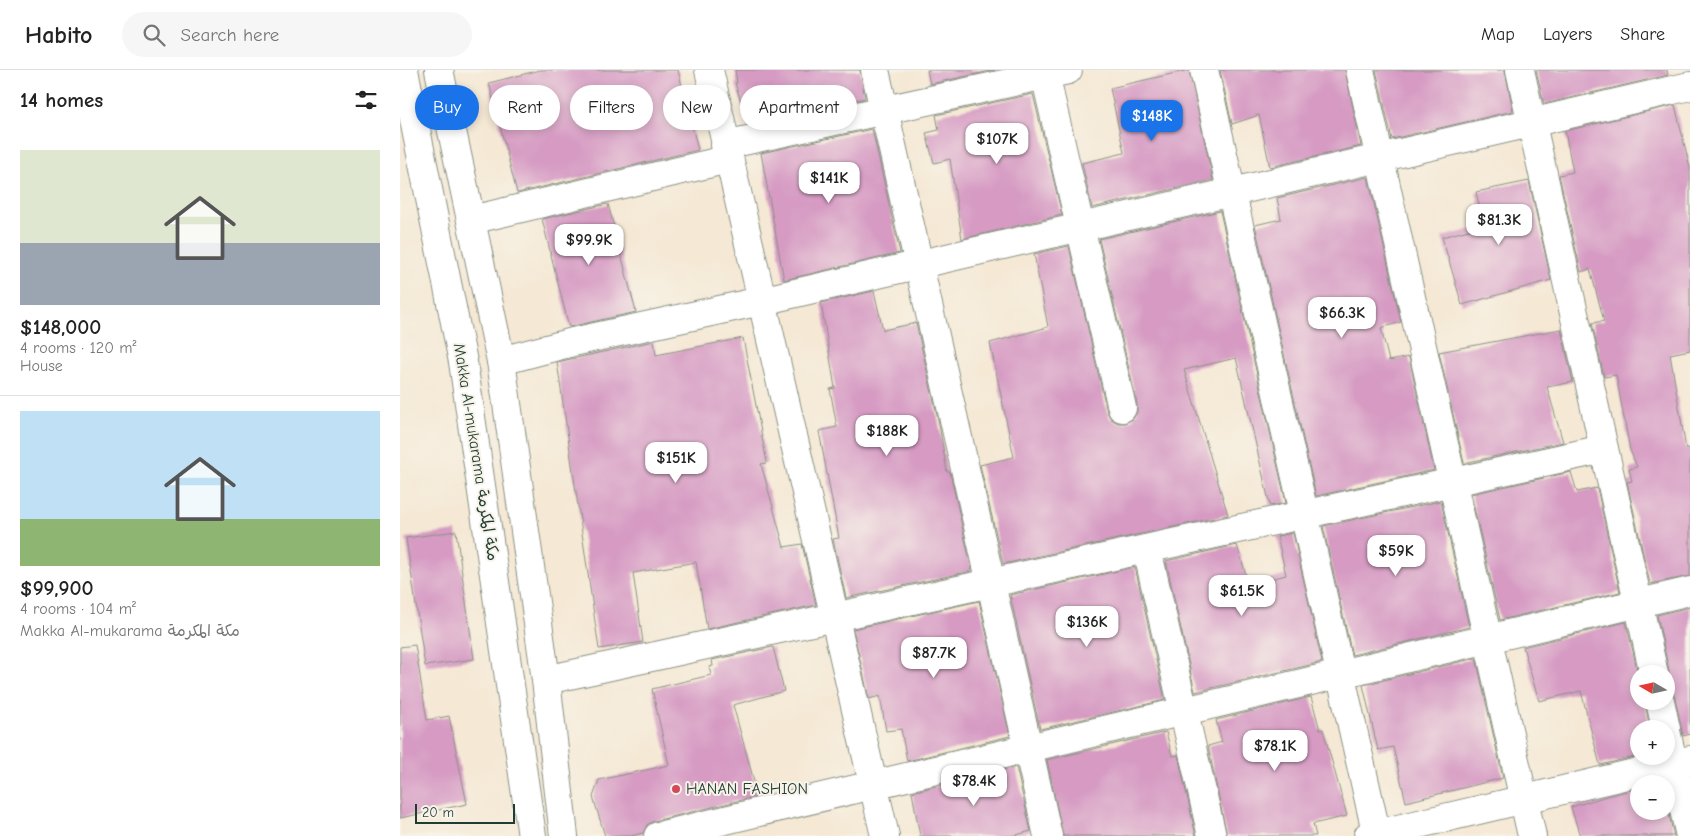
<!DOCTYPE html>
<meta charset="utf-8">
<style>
:root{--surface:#fff;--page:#f6f6f6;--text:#222;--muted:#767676;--line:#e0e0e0;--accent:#1a73e8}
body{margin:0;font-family:"Comic Neue","Playpen Sans Arabic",sans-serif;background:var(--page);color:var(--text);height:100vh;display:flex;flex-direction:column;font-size:19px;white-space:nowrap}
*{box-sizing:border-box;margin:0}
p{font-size:16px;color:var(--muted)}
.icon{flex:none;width:28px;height:28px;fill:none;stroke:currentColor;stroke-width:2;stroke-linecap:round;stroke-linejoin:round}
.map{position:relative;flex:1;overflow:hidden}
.side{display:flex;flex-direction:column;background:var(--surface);width:400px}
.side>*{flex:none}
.guide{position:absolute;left:15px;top:15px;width:475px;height:45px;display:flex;gap:10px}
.needle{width:32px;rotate:279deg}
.controls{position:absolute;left:1230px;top:595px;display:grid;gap:10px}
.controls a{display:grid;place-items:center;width:45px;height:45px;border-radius:50%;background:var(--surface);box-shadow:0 2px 8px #0003;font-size:25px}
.scale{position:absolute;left:15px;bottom:12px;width:100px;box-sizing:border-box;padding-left:5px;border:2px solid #1f3d34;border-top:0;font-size:14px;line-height:18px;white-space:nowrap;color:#1f3d34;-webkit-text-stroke:4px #f7f3e8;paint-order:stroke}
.price{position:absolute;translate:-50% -42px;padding:0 11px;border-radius:10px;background:#fff;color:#222;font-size:16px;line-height:32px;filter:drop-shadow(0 1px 2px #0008)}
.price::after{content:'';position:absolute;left:50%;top:30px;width:15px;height:11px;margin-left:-8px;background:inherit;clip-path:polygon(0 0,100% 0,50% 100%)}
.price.selected{background:var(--accent);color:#fff}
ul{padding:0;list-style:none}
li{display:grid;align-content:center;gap:10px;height:265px;padding:0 20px}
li+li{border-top:1px solid var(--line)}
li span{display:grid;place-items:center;height:155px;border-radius:0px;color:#555}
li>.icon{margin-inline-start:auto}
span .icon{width:90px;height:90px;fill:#fffc;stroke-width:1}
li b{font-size:21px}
h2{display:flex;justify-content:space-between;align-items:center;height:60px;padding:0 20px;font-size:21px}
.tag{padding:0 18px;border-radius:22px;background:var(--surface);box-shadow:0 2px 8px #0003;font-size:18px;line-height:45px}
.tag.selected{background:var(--accent);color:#fff}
header{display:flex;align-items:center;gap:30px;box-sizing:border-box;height:70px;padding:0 25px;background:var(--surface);border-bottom:1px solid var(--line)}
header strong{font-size:24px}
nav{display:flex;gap:28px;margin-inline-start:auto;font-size:18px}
.search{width:350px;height:45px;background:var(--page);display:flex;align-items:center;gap:12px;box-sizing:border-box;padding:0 18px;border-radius:28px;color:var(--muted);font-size:19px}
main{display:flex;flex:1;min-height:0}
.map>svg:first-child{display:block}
.building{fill:#d69ac3}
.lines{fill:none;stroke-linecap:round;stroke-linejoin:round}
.minor-casing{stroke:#8a9284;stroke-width:30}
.highway-casing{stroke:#8a9284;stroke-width:30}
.minor{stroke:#fff;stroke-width:28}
.highway{stroke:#fff;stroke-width:28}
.poi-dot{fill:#d1495b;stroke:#f7f3e8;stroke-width:2}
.labels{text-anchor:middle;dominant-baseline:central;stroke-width:4;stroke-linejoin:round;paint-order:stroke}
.street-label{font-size:16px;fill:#1f3d34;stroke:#f7f3e8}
.poi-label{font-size:16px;fill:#1f3d34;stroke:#f7f3e8;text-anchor:start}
</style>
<header>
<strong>Habito</strong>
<div class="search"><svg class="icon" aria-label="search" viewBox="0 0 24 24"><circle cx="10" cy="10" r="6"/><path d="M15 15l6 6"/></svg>Search here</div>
<nav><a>Map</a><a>Layers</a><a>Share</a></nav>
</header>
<main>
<section class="side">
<h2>14 homes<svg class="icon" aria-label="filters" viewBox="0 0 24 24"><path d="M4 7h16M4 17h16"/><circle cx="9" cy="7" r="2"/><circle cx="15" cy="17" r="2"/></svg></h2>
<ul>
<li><span style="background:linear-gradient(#dfe7d0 60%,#9aa5b1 0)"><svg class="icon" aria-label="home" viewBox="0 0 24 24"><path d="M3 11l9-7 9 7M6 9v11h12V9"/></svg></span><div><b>$148,000</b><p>4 rooms · 120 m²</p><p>House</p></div></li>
<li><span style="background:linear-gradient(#bfe0f5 70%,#8fb573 0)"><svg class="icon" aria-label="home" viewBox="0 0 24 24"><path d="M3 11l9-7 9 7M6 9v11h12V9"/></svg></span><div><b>$99,900</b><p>4 rooms · 104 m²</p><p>Makka Al-mukarama مكة المكرمة</p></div></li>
</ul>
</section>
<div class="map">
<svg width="1290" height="766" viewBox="0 0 1290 766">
<rect width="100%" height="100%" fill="#f7f3e8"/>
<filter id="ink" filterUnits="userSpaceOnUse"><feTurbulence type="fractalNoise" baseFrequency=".02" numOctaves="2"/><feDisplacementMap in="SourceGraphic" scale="10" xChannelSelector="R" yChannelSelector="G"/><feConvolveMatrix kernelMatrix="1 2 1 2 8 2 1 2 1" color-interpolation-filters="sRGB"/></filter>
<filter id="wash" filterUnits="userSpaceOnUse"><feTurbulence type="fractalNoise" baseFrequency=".0096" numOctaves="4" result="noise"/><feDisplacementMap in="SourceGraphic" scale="20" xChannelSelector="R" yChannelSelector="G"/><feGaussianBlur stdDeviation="1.12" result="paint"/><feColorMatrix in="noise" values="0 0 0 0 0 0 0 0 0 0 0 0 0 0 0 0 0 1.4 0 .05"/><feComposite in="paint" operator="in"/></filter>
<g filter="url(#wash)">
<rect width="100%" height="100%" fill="#f5e8d4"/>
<g id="blocks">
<!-- building -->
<g class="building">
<polygon points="140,0 278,0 298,80 117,123 89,13"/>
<polygon points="335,0 460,0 465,28 348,54 335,13 337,13"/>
<polygon points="527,0 595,0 530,14"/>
<polygon points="789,0 813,110 692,138 682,93 724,83 710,18"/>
<polygon points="820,0 945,0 961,76 870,97 859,45 832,54"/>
<polygon points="976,0 1105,0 1113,41 992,69"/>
<polygon points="1136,0 1267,0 1268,5 1144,34"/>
<polygon points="633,24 662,145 562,169 550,89 534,93 526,63 539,60 536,45"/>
<polygon points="1275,35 1290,98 1290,280 1270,284 1286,379 1290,378 1290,506 1250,514 1227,412 1232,411 1229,399 1237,397 1230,380 1216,305 1204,307 1192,253 1204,251 1190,199 1181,202 1159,105 1173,102 1165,61"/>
<polygon points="472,59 500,183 384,210 361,83"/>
<polygon points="968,107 1001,252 981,258 989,291 1009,287 1034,400 916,426 855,155 881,149 877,128"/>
<polygon points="1129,111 1151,210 1062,235 1042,167 1084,156 1076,122"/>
<polygon points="208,134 236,242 169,257 142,149"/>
<polygon points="820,141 886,433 870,436 836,288 784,300 828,445 603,494 580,395 614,387 590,273 648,257 634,184 669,176 707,342 711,349 718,353 725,353 733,349 737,342 737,334 699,169"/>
<polygon points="474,221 483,260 516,253 539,354 547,402 550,402 572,501 446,528 433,469 439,468 419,361 437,357 430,319 435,318 421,233"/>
<polygon points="1161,259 1173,312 1147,317 1163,372 1064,393 1039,282"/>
<polygon points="343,268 367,393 361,394 384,477 402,474 416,535 307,559 296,492 233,503 243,572 199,579 157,292 254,271 256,285"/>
<polygon points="1171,402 1177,422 1197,418 1220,522 1100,550 1071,424"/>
<polygon points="1041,431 1069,557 952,585 923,456"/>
<polygon points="56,461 74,589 25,596 6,468"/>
<polygon points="893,463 922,592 795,622 766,491 837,475 849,515 886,505 877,466"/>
<polygon points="735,497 765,630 640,659 610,525"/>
<polygon points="579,531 610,666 507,691 501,659 486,661 480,626 469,629 453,559"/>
<polygon points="1290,537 1290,664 1283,666 1275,628 1272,621 1266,617 1269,601 1257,545"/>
<polygon points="1226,552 1239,607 1239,631 1245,631 1250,659 1239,659 1239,686 1200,695 1181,621 1139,631 1123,577"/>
<polygon points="15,575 27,650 49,646 67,734 0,748 0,577"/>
<polygon points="373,577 384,621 333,635 358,726 254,751 247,755 243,763 231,766 205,766 193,727 199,710 269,695 252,619 311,605 309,597 313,596 312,590"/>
<polygon points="1076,588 1103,708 1006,732 993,677 978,680 963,615"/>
<polygon points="911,627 920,660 923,659 947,746 913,754 916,766 827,766 808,676 822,672 816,650"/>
<polygon points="766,662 772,686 778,685 796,766 663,766 647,690"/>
<polygon points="616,697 631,761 612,766 520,766 512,722"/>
<polygon points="1239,718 1239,741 1266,741 1266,732 1274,766 1180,766 1171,737 1207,726"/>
</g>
</g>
</g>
<g filter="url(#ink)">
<use href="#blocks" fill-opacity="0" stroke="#8a9284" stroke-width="1"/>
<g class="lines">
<defs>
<g id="minor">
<polyline points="309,0 485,766"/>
<polyline points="475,0 648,766"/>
<polyline points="644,0 722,338"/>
<polyline points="804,0 977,766"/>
<polyline points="960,0 1132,766"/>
<polyline points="1120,0 1254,604"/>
<polyline points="325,75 668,0"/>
<polyline points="71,150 329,89"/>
<polyline points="101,291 173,272 361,231 1290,16"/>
<polyline points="747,479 812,766"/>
<polyline points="146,610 1204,379"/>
<polyline points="1260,631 1266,659"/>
<polyline points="1266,661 1290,766"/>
<polyline points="258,766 1290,521"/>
<polyline points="968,766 1290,690"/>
</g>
<g id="highway">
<polyline points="4,0 63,292 132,766"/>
<polyline points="39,0 101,291 146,610 164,766"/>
</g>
</defs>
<!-- minor casing -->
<use href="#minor" class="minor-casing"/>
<!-- highway casing -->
<use href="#highway" class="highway-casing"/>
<!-- minor -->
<use href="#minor" class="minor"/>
<!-- highway -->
<use href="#highway" class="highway"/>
</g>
</g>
<!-- markers -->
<circle class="poi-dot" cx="276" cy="719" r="5"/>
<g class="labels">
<!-- street labels -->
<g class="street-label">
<text transform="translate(76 382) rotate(81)">Makka Al-mukarama مكة المكرمة</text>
</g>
<!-- poi labels -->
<g class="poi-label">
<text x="286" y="719">HANAN FASHION</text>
</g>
</g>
</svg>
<div class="controls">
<a><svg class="needle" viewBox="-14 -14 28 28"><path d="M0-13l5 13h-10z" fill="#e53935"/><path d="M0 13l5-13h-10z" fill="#767676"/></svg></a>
<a>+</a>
<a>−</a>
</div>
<div class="scale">20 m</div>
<b class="price selected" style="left:752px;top:72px">$148K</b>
<b class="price" style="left:597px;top:95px">$107K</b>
<b class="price" style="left:429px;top:134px">$141K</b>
<b class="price" style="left:1099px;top:176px">$81.3K</b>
<b class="price" style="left:189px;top:196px">$99.9K</b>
<b class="price" style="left:942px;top:269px">$66.3K</b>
<b class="price" style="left:487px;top:387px">$188K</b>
<b class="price" style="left:276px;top:414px">$151K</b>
<b class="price" style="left:996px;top:507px">$59K</b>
<b class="price" style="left:842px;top:547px">$61.5K</b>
<b class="price" style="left:687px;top:578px">$136K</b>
<b class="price" style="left:534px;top:609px">$87.7K</b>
<b class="price" style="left:875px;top:702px">$78.1K</b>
<b class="price" style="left:574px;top:737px">$78.4K</b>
<div class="guide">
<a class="tag selected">Buy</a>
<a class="tag">Rent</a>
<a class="tag">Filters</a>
<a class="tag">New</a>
<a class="tag">Apartment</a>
</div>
</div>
</main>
